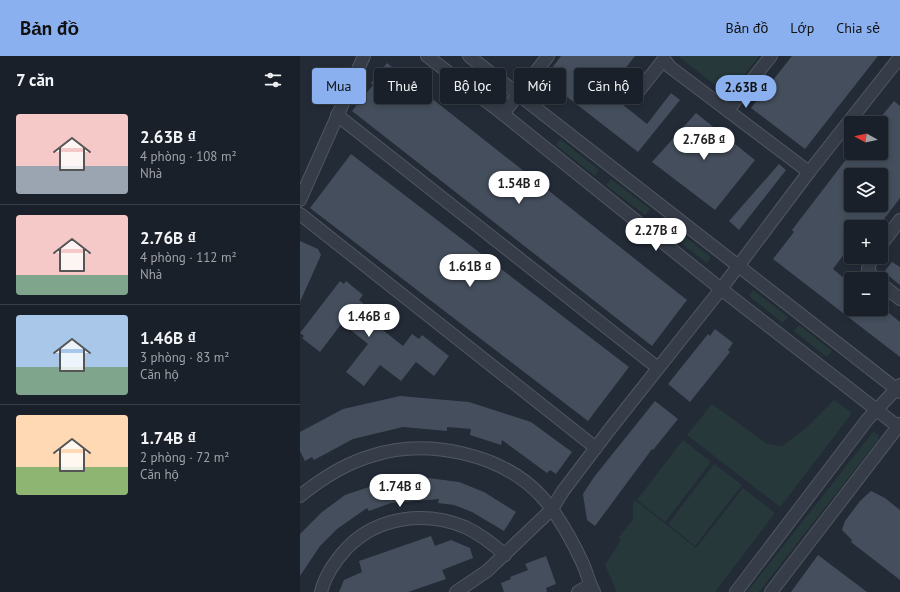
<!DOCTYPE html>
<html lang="vi">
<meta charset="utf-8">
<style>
:root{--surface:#1a2029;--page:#232831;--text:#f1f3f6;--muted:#9fa3a8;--line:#383e46;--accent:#8ab0ef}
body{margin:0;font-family:"PT Sans",sans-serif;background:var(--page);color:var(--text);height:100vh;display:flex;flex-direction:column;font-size:15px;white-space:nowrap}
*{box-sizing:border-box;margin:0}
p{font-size:13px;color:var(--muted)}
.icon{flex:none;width:22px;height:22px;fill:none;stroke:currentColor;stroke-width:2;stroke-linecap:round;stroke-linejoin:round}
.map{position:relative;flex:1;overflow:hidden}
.side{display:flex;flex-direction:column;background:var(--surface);width:300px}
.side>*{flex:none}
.banner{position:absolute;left:12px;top:12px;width:380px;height:36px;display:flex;gap:8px}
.needle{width:26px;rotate:278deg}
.buttons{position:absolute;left:544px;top:60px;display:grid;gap:8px}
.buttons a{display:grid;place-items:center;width:44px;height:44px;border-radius:4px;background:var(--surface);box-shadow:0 2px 6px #0003,0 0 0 1px var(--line);font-size:20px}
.price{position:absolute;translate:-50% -34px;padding:0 9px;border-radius:14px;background:#fff;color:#222;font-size:13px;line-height:26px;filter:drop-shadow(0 1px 2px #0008)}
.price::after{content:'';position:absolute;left:50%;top:24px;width:12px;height:9px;margin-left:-6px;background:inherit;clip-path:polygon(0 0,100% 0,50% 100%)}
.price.active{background:var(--accent);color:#111}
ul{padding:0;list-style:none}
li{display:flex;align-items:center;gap:12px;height:100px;padding:0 16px}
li+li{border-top:1px solid var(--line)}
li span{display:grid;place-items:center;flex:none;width:112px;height:80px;border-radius:4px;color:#555}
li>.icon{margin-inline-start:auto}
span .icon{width:48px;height:48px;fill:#fffc;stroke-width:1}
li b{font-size:17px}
h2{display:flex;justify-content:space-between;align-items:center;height:48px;padding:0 16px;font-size:17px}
.tag{padding:0 14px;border-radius:4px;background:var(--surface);box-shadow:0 2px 6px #0003,0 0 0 1px var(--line);font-size:14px;line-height:36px}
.tag.active{background:var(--accent);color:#111}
header{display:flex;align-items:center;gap:24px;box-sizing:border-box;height:56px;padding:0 20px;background:var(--accent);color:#111}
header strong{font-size:19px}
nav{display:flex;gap:22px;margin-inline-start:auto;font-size:14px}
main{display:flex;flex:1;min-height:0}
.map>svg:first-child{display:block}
.green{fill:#263839}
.building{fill:#444e5c;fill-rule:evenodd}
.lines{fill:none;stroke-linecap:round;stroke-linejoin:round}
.street-casing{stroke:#515862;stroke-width:14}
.street{stroke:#363d48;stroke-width:12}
</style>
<header>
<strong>Bản đồ</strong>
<nav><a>Bản đồ</a><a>Lớp</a><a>Chia sẻ</a></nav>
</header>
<main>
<section class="side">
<h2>7 căn<svg class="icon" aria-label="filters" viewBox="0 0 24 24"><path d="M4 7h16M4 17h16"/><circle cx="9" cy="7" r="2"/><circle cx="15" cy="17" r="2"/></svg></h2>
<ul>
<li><span style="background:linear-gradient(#f6c9c9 65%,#9aa5b1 0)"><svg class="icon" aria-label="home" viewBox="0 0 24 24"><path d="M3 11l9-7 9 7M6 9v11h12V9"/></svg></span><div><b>2.63B ₫</b><p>4 phòng · 108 m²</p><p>Nhà</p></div></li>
<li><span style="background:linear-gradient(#f6c9c9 75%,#7fa58c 0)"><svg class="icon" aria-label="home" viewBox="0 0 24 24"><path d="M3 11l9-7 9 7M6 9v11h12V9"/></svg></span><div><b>2.76B ₫</b><p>4 phòng · 112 m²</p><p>Nhà</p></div></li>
<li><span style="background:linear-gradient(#a9c7e8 65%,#7fa58c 0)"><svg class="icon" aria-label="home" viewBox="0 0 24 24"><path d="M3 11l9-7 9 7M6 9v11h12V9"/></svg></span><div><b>1.46B ₫</b><p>3 phòng · 83 m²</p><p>Căn hộ</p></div></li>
<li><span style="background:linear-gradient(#ffd9b3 65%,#8fb573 0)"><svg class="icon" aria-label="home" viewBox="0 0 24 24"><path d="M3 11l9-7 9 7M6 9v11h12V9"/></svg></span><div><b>1.74B ₫</b><p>2 phòng · 72 m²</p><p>Căn hộ</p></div></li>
</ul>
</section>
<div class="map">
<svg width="600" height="536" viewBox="0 0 600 536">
<rect width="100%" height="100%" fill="#232b37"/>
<!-- green -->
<g class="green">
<polygon points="378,0 459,0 433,33 423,35"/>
<polygon points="260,83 299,114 295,120 256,89"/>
<polygon points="311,123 350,153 345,159 306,129"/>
<polygon points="361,162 411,201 407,207 356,168"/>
<polygon points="453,234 488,261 483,267 449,240"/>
<polygon points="499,269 532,295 527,301 494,275"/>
<polygon points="534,344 551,356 550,360 480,451 387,379 412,348 467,388 482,390 505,373"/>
<polygon points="573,376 578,378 578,384 459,536 447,536"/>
<polygon points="383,384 411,406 365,466 337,444"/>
<polygon points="414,408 442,429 395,490 368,468"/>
<polygon points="443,432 475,457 415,536 317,536 305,509 321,484 318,482 333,464 333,448 335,444 396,492"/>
</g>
<!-- building -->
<g class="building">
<polygon points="261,0 335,0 307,36 347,68 371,37 380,44 338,96 244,23"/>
<polygon points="492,0 578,0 505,93 451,52"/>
<polygon points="87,7 387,244 352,290 52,55 73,29 71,27"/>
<path d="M594 45 600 50V142L578 171H551V189L533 213 551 228V253H584L600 266V301L473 203 494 176 492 174 551 97H581V61ZM551 119H581V149H551Z"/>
<polygon points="396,57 455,104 415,154 352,106"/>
<polygon points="51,98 329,311 288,365 10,152"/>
<polygon points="479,108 486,114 439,174 429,165"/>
<polygon points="0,185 18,193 21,199 0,246"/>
<polygon points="592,206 600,211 600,229 584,216"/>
<polygon points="40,225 44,228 46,225 63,239 59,244 84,264 79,271 103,290 112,278 119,283 122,279 149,300 134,320 116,306 101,325 80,309 64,330 46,316 68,288 42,267 20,296 2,282 4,280 0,277"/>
<polygon points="415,273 433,287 428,294 430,296 390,346 368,328 408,278 410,280"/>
<polygon points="100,340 169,346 231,366 272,396 256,418 250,414 247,417 202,384 201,389 170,379 171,373 147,371 147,375 103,371 53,383 14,404 12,401 5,405 0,395 0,376 43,353"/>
<polygon points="355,345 378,363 353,394 352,393 295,470 287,464 283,438 294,421"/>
<polygon points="121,421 159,426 184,436 216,456 204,475 172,456 154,449 138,447 139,443 91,447 69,455 67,452 37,473 20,490 0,520 0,478 22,456 45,439 69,431"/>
<polygon points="571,435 585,442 600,454 600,524 551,486 552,484 542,474 545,465 560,445"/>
<polygon points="131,480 135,490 151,484 170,492 173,502 142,514 146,523 108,536 39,536 44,524 62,516 59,505"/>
<polygon points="518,499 567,536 491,536"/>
<polygon points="246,500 256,528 246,532 247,536 204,536 201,527 211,523 210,521 228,514 225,508"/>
</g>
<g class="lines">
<defs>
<g id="street">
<polyline points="127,0 203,58 421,233 600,372"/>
<polyline points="169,0 600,336"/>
<polyline points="364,0 364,3 370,11 509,116"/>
<polyline points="338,36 364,3"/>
<polyline points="428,54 471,0"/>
<polyline points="203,58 248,0"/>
<polyline points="37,59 358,312"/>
<polyline points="0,144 64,0"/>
<polyline points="0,158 296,392"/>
<polyline points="581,189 600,164"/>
<polyline points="572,201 568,213 574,223"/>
<polyline points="581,228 600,243"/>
<path d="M0 440C21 423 44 408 71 400 126 382 202 397 242 441 260 461 272 484 283 508 287 517 289 527 294 536"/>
<path d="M21 536C25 519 35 505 47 492 78 460 125 455 165 471 180 478 193 488 205 499"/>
<polyline points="156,536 187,515 252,453 263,435 310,373 421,233 509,116 600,1"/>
<polyline points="278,536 290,529"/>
<polyline points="436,536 567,364 600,329"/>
<polyline points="471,536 600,368"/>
</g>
</defs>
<!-- street casing -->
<use href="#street" class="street-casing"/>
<!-- street -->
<use href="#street" class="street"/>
</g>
</svg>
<div class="buttons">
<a><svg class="needle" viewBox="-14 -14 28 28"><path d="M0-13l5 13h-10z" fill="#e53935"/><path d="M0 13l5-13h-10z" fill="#9fa3a8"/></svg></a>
<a><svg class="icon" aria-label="layers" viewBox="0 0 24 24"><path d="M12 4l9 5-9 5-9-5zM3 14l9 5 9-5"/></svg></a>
<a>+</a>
<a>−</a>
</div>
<b class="price active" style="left:446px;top:53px">2.63B ₫</b>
<b class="price" style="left:404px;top:105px">2.76B ₫</b>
<b class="price" style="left:219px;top:149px">1.54B ₫</b>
<b class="price" style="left:356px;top:196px">2.27B ₫</b>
<b class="price" style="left:170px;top:232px">1.61B ₫</b>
<b class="price" style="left:69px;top:282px">1.46B ₫</b>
<b class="price" style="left:100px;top:452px">1.74B ₫</b>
<div class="banner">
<a class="tag active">Mua</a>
<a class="tag">Thuê</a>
<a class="tag">Bộ lọc</a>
<a class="tag">Mới</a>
<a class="tag">Căn hộ</a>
</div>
</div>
</main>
